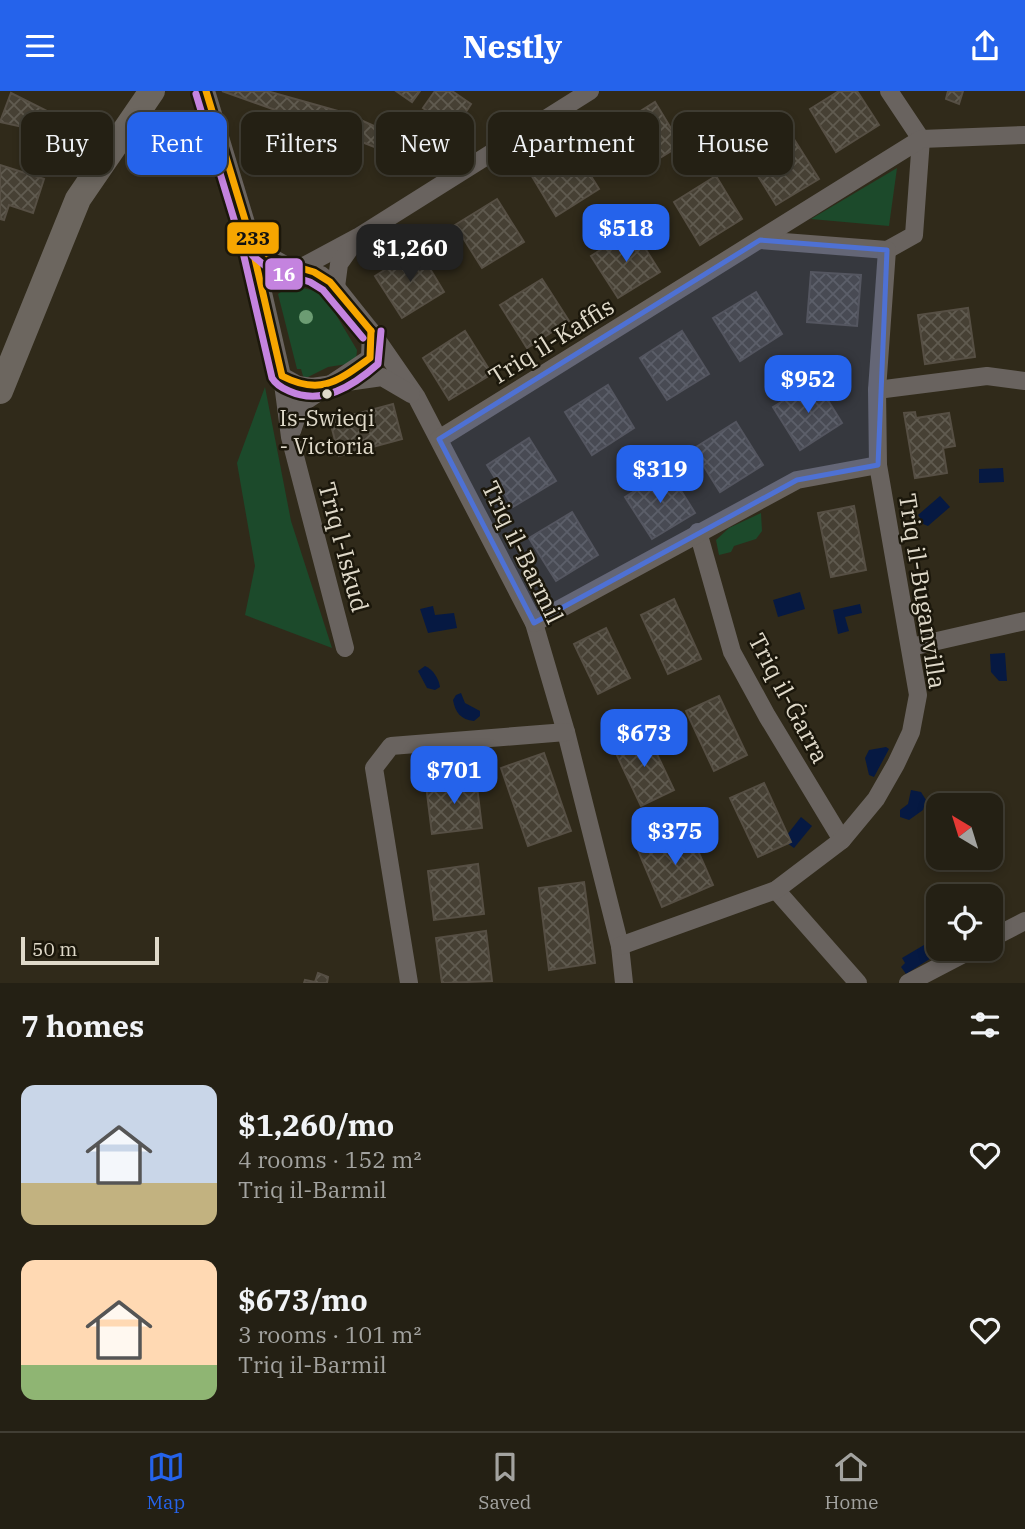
<!DOCTYPE html>
<meta charset="utf-8">
<style>
:root{--surface:#242014;--page:#302d22;--text:#f1f3f6;--muted:#a3a3a0;--line:#413e34;--accent:#2563eb}
body{margin:0;font-family:"IBM Plex Serif",serif;background:var(--page);color:var(--text);height:100vh;display:flex;flex-direction:column;font-size:26px;white-space:nowrap}
*{box-sizing:border-box;margin:0}
p{font-size:23px;color:var(--muted)}
.icon{flex:none;width:38px;height:38px;fill:none;stroke:currentColor;stroke-width:2;stroke-linecap:round;stroke-linejoin:round}
.map{position:relative;height:892px;overflow:hidden}
.side{display:flex;flex-direction:column;background:var(--surface);flex:1}
.side>*{flex:none}
.guide{position:absolute;left:21px;top:21px;width:984px;height:63px;display:flex;gap:14px}
.needle{width:46px;rotate:322deg}
.controls{position:absolute;left:926px;top:702px;display:grid;gap:14px}
.controls a{display:grid;place-items:center;width:77px;height:77px;border-radius:14px;background:var(--surface);box-shadow:0 4px 10px #0003,0 0 0 2px var(--line);font-size:35px}
.scale{position:absolute;left:21px;bottom:18px;width:138px;box-sizing:border-box;padding-left:7px;border:4px solid #e0daca;border-top:0;font-size:19px;line-height:24px;white-space:nowrap;color:#e0daca;-webkit-text-stroke:5px #1b170b;paint-order:stroke}
.price{position:absolute;translate:-50% -60px;padding:0 16px;border-radius:14px;background:var(--accent);color:#fff;font-size:23px;line-height:46px;filter:drop-shadow(0 2px 4px #0008)}
.price::after{content:'';position:absolute;left:50%;top:42px;width:21px;height:16px;margin-left:-10px;background:inherit;clip-path:polygon(0 0,100% 0,50% 100%)}
.price.on{background:#222;color:#fff}
ul{padding:0;list-style:none}
li{display:flex;align-items:center;gap:21px;height:175px;padding:0 21px}
li span{display:grid;place-items:center;flex:none;width:196px;height:140px;border-radius:14px;color:#555}
li>.icon{margin-inline-start:auto}
span .icon{width:84px;height:84px;fill:#fffc;stroke-width:1}
li b{font-size:30px}
h2{display:flex;justify-content:space-between;align-items:center;height:84px;padding:0 21px;font-size:30px}
.pill{padding:0 24px;border-radius:14px;background:var(--surface);box-shadow:0 4px 10px #0003,0 0 0 2px var(--line);font-size:24px;line-height:63px}
.pill.on{background:var(--accent);color:#fff}
header{display:flex;justify-content:space-between;align-items:center;height:91px;padding:0 21px;background:var(--accent);color:#fff;font-size:32px;font-weight:800}
.dock{display:flex;justify-content:space-around;align-items:center;height:98px;border-top:2px solid var(--line);background:var(--surface);font-size:19px;color:var(--muted)}
.dock a{display:grid;justify-items:center;gap:4px}
.dock .on{color:var(--accent)}
.map>svg:first-child{display:block}
.green{fill:#1c4a2b}
.water{fill:#061942}
.building{fill:url(#building-cross-hatch);stroke:#564f44;stroke-width:2}
.lines{fill:none;stroke-linecap:round;stroke-linejoin:round}
.street{stroke:#69635f;stroke-width:18}
.secondary{stroke:#6c665f;stroke-width:26}
.bus-1-casing{stroke:#1b170b;stroke-width:12}
.bus-2-casing{stroke:#1b170b;stroke-width:12}
.bus-1{stroke:#f7a600;stroke-width:7}
.bus-2{stroke:#c483df;stroke-width:7}
.tree{fill:#6c9c73}
.marked{fill:#4e71d4;fill-opacity:0.2;stroke:#4e71d4;stroke-width:5;stroke-linejoin:round}
.bus-dot{fill:#e0daca;stroke:#1b170b;stroke-width:2.5}
.labels{text-anchor:middle;dominant-baseline:central;stroke-width:5;stroke-linejoin:round;paint-order:stroke}
.bus-label{font-size:22px;fill:#e0daca;stroke:#1b170b}
.street-label{font-size:24px;fill:#e0daca;stroke:#1b170b}
.line-badge{stroke:#1b170b;stroke-width:2.5}
.badge-label{font-size:19px;text-anchor:middle;font-weight:bold;fill:#fff}
.pale-badge-label{font-size:19px;text-anchor:middle;font-weight:bold;fill:#111}
</style>
<header><svg class="icon" aria-label="menu" viewBox="0 0 24 24"><path d="M4 6h16M4 12h16M4 18h16"/></svg>Nestly<svg class="icon" aria-label="share" viewBox="0 0 24 24"><path d="M12 15V3M7 8l5-5 5 5M5 13v7h14v-7"/></svg></header>
<div class="map">
<svg width="1025" height="892" viewBox="0 0 1025 892">
<defs>
<pattern id="building-cross-hatch" width="8" height="8" patternUnits="userSpaceOnUse" patternTransform="scale(1.75)"><rect width="8" height="8" fill="#464034"/><path d="M0 0l8 8M0 8l8-8" fill="none" stroke="#605b50"/></pattern>
</defs>
<rect width="100%" height="100%" fill="#302a1a"/>
<!-- green -->
<g class="green">
<polygon points="897,77 889,135 811,128"/>
<polygon points="291,194 323,202 357,259 356,269 347,273 328,276 306,287 303,285 301,278 297,278 278,203"/>
<polygon points="265,296 291,430 332,557 245,524 255,475 237,372"/>
<polygon points="761,422 762,440 756,448 734,455 731,461 719,464 716,449 729,437"/>
</g>
<!-- water -->
<g class="water">
<polygon points="1003,377 1004,391 979,392 979,378"/>
<polygon points="940,405 950,416 928,435 918,431 920,427 918,424"/>
<polygon points="800,501 805,518 778,526 773,509"/>
<polygon points="860,513 862,522 845,526 849,540 838,543 833,519"/>
<polygon points="433,515 435,524 454,522 457,537 428,542 420,518"/>
<polygon points="1005,562 1007,590 999,590 991,581 990,563"/>
<path d="M425 575C433 578 439 588 440 596L435 599 427 597 418 580Z"/>
<path d="M461 602 465 612 480 620V625L474 630C461 629 455 621 453 609L456 604Z"/>
<polygon points="886,656 889,658 874,686 869,684 865,667 869,659"/>
<polygon points="911,699 921,701 926,709 923,719 909,729 900,726 900,719 908,713"/>
<polygon points="801,726 812,735 794,757 783,749"/>
<polygon points="929,851 936,864 906,883 901,876 905,872 902,867"/>
</g>
<!-- building -->
<g class="building">
<polygon points="222,0 267,0 345,22 439,64 455,58 462,70 443,83 329,38"/>
<polygon points="396,0 420,0 412,11"/>
<polygon points="435,0 452,0 471,13 454,39 423,17"/>
<polygon points="839,0 857,0 879,34 836,61 810,18"/>
<polygon points="948,0 963,0 959,13 946,8"/>
<polygon points="11,2 51,22 47,36 32,38 0,31"/>
<polygon points="655,11 681,54 639,80 612,38"/>
<polygon points="792,45 819,88 776,114 750,72"/>
<polygon points="572,55 599,98 556,125 530,82"/>
<polygon points="0,74 44,88 33,122 9,114 4,129 0,128"/>
<polygon points="716,85 742,128 700,154 674,111"/>
<polygon points="497,108 524,151 482,177 455,134"/>
<polygon points="633,138 660,181 618,207 591,165"/>
<polygon points="418,158 444,201 402,227 375,185"/>
<polygon points="811,181 861,184 857,235 807,231"/>
<polygon points="542,188 569,230 527,257 500,214"/>
<polygon points="756,201 782,243 740,270 713,227"/>
<polygon points="968,217 975,266 925,273 918,224"/>
<polygon points="465,240 492,283 449,309 423,267"/>
<polygon points="682,240 709,283 667,309 640,267"/>
<polygon points="816,290 842,332 800,359 773,316"/>
<polygon points="608,294 634,337 592,364 565,321"/>
<polygon points="393,313 402,348 339,365 330,330"/>
<polygon points="915,321 916,327 949,322 955,355 943,357 947,382 915,387 904,322"/>
<polygon points="736,331 763,374 720,401 693,358"/>
<polygon points="529,347 556,390 513,416 487,374"/>
<polygon points="668,379 695,422 652,448 625,406"/>
<polygon points="854,415 866,479 831,486 818,422"/>
<polygon points="572,421 598,464 556,490 529,447"/>
<polygon points="674,508 701,568 668,583 641,524"/>
<polygon points="606,537 630,587 598,603 574,553"/>
<polygon points="719,605 747,664 714,680 686,620"/>
<polygon points="646,640 674,699 641,715 613,656"/>
<polygon points="544,662 571,740 528,755 501,677"/>
<polygon points="476,687 482,737 432,743 426,694"/>
<polygon points="764,692 791,751 758,766 730,707"/>
<polygon points="687,735 713,794 662,816 637,757"/>
<polygon points="478,773 484,823 434,829 428,780"/>
<polygon points="584,791 595,872 549,879 539,797"/>
<polygon points="486,840 492,890 442,892 436,847"/>
<polygon points="318,882 328,886 327,892 304,892 305,889 315,891"/>
</g>
<g class="lines">
<!-- street -->
<g class="street">
<polyline points="206,0 249,142 262,161 287,175 302,176 321,184 336,196 371,240 416,305 534,532 566,641 620,855 624,892"/>
<polyline points="251,149 282,285 298,294 312,296 382,286 411,303"/>
<polyline points="760,149 887,159"/>
<polyline points="887,159 914,144 921,48 889,0"/>
<polyline points="302,176 358,146 590,0"/>
<polyline points="336,196 339,173 356,149"/>
<polyline points="282,285 290,346 345,557"/>
<polyline points="877,299 987,285 1025,290"/>
<polyline points="292,340 301,313 370,267 371,240"/>
<polyline points="439,348 921,48 1025,44"/>
<polyline points="698,441 732,561 767,625 842,749"/>
<polyline points="534,532 797,389 878,374"/>
<polyline points="911,556 1025,530"/>
<polyline points="776,799 858,892"/>
<polyline points="990,848 1025,830"/>
<polyline points="620,855 776,799 842,749 876,708 896,673 911,641 918,604 878,374 877,299 887,159"/>
<polyline points="409,892 374,677 391,655 566,641"/>
<polyline points="908,892 973,858"/>
</g>
<!-- secondary -->
<polyline class="secondary" points="0,300 78,108 152,0"/>
<defs>
<g id="bus-1">
<polyline points="206,0 249,142 261,157 274,169 314,181 330,191 371,240"/>
<path d="M249 142 282 285C321 305 338 290 370 267L371 240"/>
</g>
<g id="bus-2">
<polyline points="196,3 240,148 253,165 269,178 310,191 323,199 363,247"/>
<path d="M239 144 272 287C276 294 282 297 289 300 322 315 353 295 378 273L381 240"/>
</g>
</defs>
<!-- bus-1 casing -->
<use href="#bus-1" class="bus-1-casing"/>
<!-- bus-2 casing -->
<use href="#bus-2" class="bus-2-casing"/>
<!-- bus-1 -->
<use href="#bus-1" class="bus-1"/>
<!-- bus-2 -->
<use href="#bus-2" class="bus-2"/>
</g>
<!-- trees -->
<circle class="tree" cx="306" cy="226" r="7"/>
<!-- marked area -->
<path class="marked" d="M760 149 887 159 878 374 797 389 534 532 439 348Z"/>
<!-- markers -->
<circle class="bus-dot" cx="327" cy="303" r="6"/>
<g class="labels">
<!-- bus labels -->
<g class="bus-label">
<text x="327" y="326">Is-Swieqi<tspan x="327" dy="28">- Victoria</tspan></text>
</g>
<!-- street labels -->
<g class="street-label">
<text transform="translate(551 250) rotate(-32)">Triq il-Kaffis</text>
<text transform="translate(344 456) rotate(75)">Triq l-Iskud</text>
<text transform="translate(523 461) rotate(64)">Triq il-Barmil</text>
<text transform="translate(923 500) rotate(81)">Triq il-Buganvilla</text>
<text transform="translate(789 607) rotate(62)">Triq il-Ġarra</text>
</g>
</g>
<g class="line-badge">
<rect x="226" y="130" width="54" height="34" rx="7" fill="#f7a600"/>
<rect x="264" y="166" width="40" height="34" rx="7" fill="#c483df"/>
</g>
<g class="badge-label">
<text x="284" y="190">16</text>
</g>
<g class="pale-badge-label">
<text x="253" y="154">233</text>
</g>
</svg>
<div class="controls">
<a><svg class="needle" viewBox="-14 -14 28 28"><path d="M0-13l5 13h-10z" fill="#e53935"/><path d="M0 13l5-13h-10z" fill="#a3a3a0"/></svg></a>
<a><svg class="icon" aria-label="locate" viewBox="0 0 24 24"><circle cx="12" cy="12" r="6"/><path d="M12 2v4M12 18v4M2 12h4M18 12h4"/></svg></a>
</div>
<div class="scale">50 m</div>
<b class="price" style="left:626px;top:173px">$518</b>
<b class="price on" style="left:410px;top:193px">$1,260</b>
<b class="price" style="left:808px;top:324px">$952</b>
<b class="price" style="left:660px;top:414px">$319</b>
<b class="price" style="left:644px;top:678px">$673</b>
<b class="price" style="left:454px;top:715px">$701</b>
<b class="price" style="left:675px;top:776px">$375</b>
<div class="guide">
<a class="pill">Buy</a>
<a class="pill on">Rent</a>
<a class="pill">Filters</a>
<a class="pill">New</a>
<a class="pill">Apartment</a>
<a class="pill">House</a>
</div>
</div>
<section class="side">
<h2>7 homes<svg class="icon" aria-label="filters" viewBox="0 0 24 24"><path d="M4 7h16M4 17h16"/><circle cx="9" cy="7" r="2"/><circle cx="15" cy="17" r="2"/></svg></h2>
<ul>
<li><span style="background:linear-gradient(#c9d6e8 70%,#c2b280 0)"><svg class="icon" aria-label="home" viewBox="0 0 24 24"><path d="M3 11l9-7 9 7M6 9v11h12V9"/></svg></span><div><b>$1,260/mo</b><p>4 rooms · 152 m²</p><p>Triq il-Barmil</p></div><svg class="icon" aria-label="heart" viewBox="0 0 24 24"><path d="M12 20l-8-8c-3-5 5-10 8-4 3-6 11-1 8 4z"/></svg></li>
<li><span style="background:linear-gradient(#ffd9b3 75%,#8fb573 0)"><svg class="icon" aria-label="home" viewBox="0 0 24 24"><path d="M3 11l9-7 9 7M6 9v11h12V9"/></svg></span><div><b>$673/mo</b><p>3 rooms · 101 m²</p><p>Triq il-Barmil</p></div><svg class="icon" aria-label="heart" viewBox="0 0 24 24"><path d="M12 20l-8-8c-3-5 5-10 8-4 3-6 11-1 8 4z"/></svg></li>
</ul>
</section>
<nav class="dock">
<a class="on"><svg class="icon" aria-label="map" viewBox="0 0 24 24"><path d="M3 6l6-2 6 2 6-2v14l-6 2-6-2-6 2zM9 4v14M15 6v14"/></svg>Map</a>
<a><svg class="icon" aria-label="saved" viewBox="0 0 24 24"><path d="M7 4h10v16l-5-4-5 4z"/></svg>Saved</a>
<a><svg class="icon" aria-label="home" viewBox="0 0 24 24"><path d="M3 11l9-7 9 7M6 9v11h12V9"/></svg>Home</a>
</nav>
